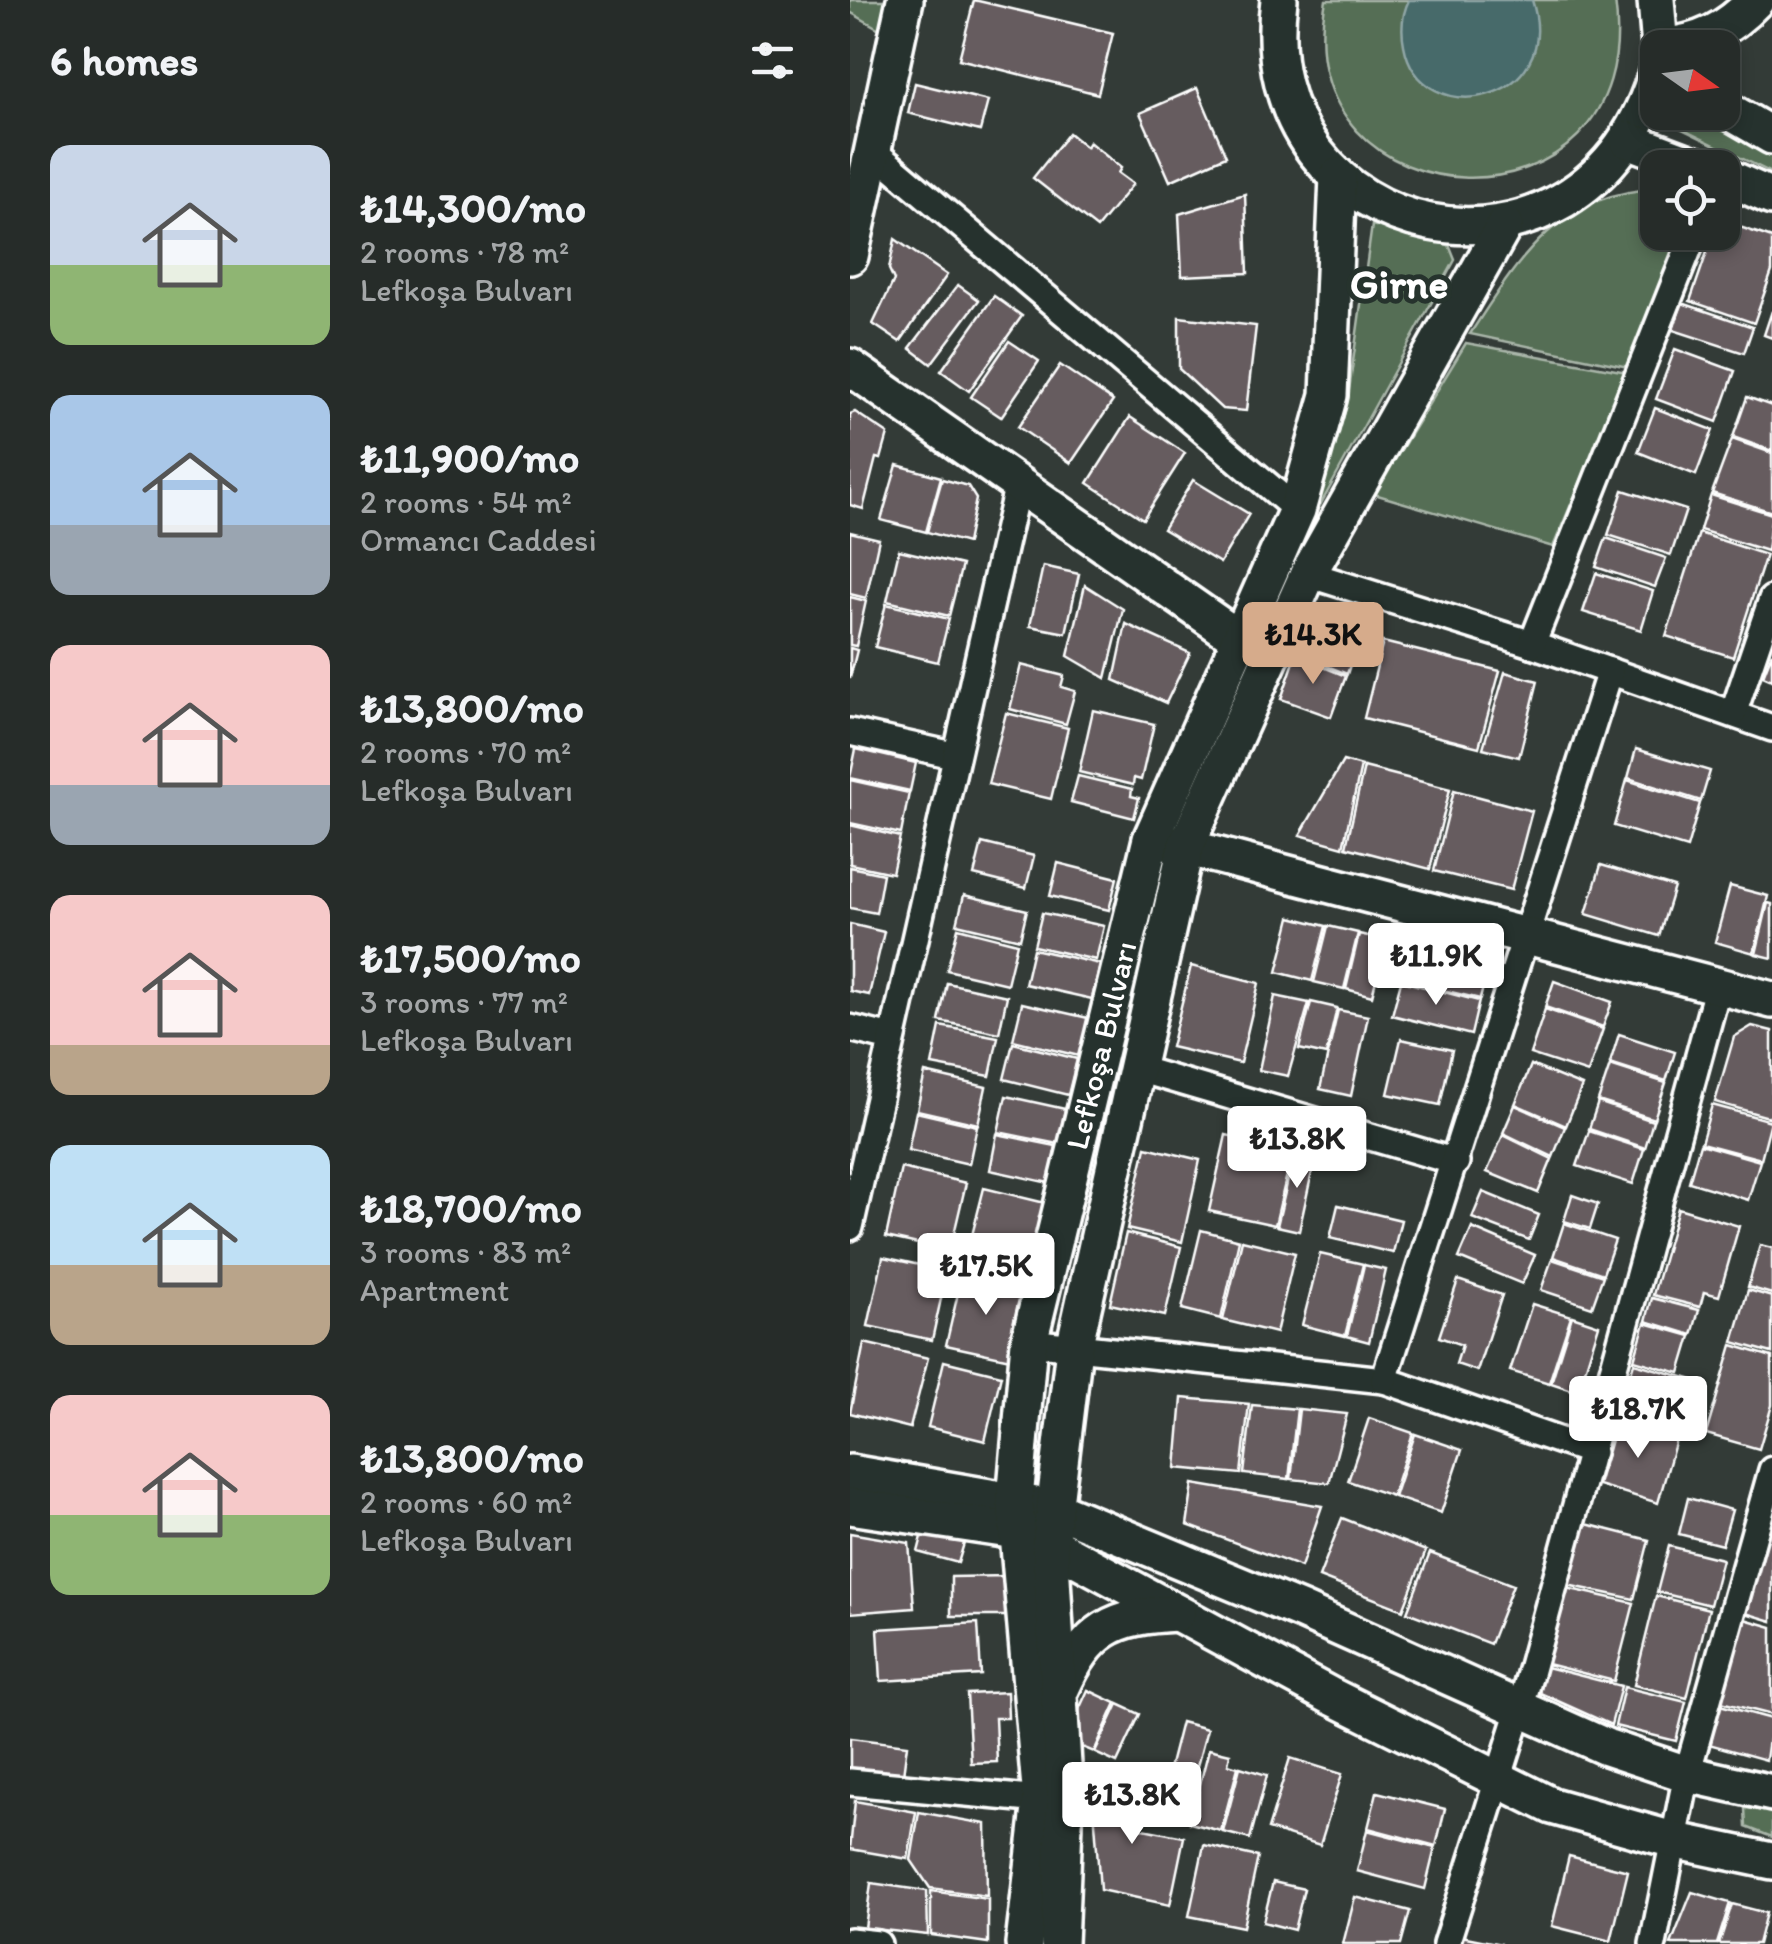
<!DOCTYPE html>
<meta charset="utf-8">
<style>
:root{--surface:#262c29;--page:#323835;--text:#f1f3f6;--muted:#a4a7a8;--line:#424846;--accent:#d6ab8b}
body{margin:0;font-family:Itim,sans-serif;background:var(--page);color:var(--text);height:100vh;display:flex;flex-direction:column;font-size:38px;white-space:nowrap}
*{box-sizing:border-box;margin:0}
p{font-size:32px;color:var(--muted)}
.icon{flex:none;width:55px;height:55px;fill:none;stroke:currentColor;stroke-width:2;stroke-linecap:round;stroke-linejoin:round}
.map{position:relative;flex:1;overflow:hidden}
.sheet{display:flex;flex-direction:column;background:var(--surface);width:850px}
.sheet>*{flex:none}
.needle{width:65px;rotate:104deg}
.controls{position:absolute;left:790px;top:30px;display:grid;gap:20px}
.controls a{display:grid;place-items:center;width:100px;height:100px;border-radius:20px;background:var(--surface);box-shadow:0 5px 15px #0003,0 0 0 2px var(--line);font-size:50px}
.price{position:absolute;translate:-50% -85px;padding:0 22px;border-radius:10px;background:#fff;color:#222;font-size:32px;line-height:65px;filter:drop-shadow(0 2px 5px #0008)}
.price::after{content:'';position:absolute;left:50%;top:60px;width:30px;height:22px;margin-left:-15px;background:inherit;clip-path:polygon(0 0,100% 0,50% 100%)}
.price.current{background:var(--accent);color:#111}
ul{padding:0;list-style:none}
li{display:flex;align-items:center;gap:30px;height:250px;padding:0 50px}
li span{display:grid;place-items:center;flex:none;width:280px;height:200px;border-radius:20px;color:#555}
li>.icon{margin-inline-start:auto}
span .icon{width:120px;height:120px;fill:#fffc;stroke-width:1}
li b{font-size:42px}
h2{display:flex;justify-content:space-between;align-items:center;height:120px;padding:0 50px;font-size:42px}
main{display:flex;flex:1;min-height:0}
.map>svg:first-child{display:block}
.green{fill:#556e54;stroke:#aab6aa;stroke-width:2.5}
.water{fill:#466a6b;stroke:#90a6a6;stroke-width:2.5}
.building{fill:#665c5f;stroke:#fff;stroke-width:2.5}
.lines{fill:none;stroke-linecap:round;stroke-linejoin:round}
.street-casing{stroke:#fff;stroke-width:32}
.secondary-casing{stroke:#fff;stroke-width:42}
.street{stroke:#26332d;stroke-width:25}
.secondary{stroke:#26332d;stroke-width:35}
.labels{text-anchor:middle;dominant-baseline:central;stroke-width:10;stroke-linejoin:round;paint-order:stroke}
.street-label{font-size:32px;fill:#fff;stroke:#26332d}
.district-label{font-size:42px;font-weight:bold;fill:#fff;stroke:#26332d}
</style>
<main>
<section class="sheet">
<h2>6 homes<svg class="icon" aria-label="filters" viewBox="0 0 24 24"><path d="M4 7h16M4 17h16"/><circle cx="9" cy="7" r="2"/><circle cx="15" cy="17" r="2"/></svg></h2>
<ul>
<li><span style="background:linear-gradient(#c9d6e8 60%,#8fb573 0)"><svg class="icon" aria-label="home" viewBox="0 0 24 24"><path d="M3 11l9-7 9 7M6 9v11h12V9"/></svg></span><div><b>₺14,300/mo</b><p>2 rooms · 78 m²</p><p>Lefkoşa Bulvarı</p></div></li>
<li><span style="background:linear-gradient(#a9c7e8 65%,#9aa5b1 0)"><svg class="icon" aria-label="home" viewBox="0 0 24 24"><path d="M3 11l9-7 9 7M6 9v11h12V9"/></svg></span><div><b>₺11,900/mo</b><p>2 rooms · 54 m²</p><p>Ormancı Caddesi</p></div></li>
<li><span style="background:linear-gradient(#f6c9c9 70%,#9aa5b1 0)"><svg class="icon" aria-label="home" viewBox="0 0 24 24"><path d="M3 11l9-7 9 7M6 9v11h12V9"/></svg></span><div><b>₺13,800/mo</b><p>2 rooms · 70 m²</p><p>Lefkoşa Bulvarı</p></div></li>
<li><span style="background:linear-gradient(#f6c9c9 75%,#b9a48a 0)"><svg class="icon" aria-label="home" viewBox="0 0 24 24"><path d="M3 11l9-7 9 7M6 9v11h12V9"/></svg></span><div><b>₺17,500/mo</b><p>3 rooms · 77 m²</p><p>Lefkoşa Bulvarı</p></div></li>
<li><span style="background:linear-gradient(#bfe0f5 60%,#b9a48a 0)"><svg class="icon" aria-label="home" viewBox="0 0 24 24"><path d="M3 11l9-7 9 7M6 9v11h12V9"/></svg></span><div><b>₺18,700/mo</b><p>3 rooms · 83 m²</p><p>Apartment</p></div></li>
<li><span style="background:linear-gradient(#f6c9c9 60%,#8fb573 0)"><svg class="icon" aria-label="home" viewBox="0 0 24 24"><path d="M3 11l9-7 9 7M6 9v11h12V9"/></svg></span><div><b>₺13,800/mo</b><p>2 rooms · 60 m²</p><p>Lefkoşa Bulvarı</p></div></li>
</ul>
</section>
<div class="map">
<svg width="922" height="1944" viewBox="0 0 922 1944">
<rect width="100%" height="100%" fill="#333b37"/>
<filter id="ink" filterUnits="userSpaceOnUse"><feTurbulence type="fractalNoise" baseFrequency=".01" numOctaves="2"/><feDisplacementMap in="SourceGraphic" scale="20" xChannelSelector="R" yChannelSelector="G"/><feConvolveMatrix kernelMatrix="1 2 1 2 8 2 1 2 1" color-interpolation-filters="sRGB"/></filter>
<g filter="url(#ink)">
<!-- green -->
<g class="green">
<polygon points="0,0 47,0 33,31 0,12"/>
<path d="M476 0H765C799 245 432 229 476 0Z"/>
<polygon points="847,113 868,113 922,145 922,173 830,128"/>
<path d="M807 189 808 232 837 233 783 368 620 334C668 260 709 192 807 189Z"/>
<polygon points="522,225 599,245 605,260 462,520 497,405"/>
<polygon points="616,343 777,372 703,547 524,494"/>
<polygon points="895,1808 922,1810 922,1837 896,1827"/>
</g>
<!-- water -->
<path class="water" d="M559 0H682C716 104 570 134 554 45 551 30 552 14 559 0Z"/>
<!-- building -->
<g class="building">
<polygon points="124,0 263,33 248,94 109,59"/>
<polygon points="65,83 138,101 130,131 58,113"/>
<polygon points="347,88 376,156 320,181 290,113"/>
<polygon points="219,133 236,147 239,142 271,168 268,173 283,184 247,228 183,178"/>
<polygon points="395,194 398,273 332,276 329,214"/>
<polygon points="872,221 922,238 922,271 904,323 840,301 864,232 872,232"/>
<polygon points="45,239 97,275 50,342 23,324 44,280 39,269"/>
<polygon points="108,285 129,300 81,364 60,348"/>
<polygon points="144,296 172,316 119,391 91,371"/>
<polygon points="832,303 903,327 894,353 823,330"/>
<polygon points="922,311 922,338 914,335"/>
<polygon points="329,317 406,326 396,411 372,409 329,369"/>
<polygon points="159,341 189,361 151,417 121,397"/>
<polygon points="825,349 885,371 867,422 806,399"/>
<polygon points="210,365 263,401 221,463 168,427"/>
<polygon points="897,397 922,406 922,451 883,437"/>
<polygon points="805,408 863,430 846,475 788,452"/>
<polygon points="5,412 38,434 31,459 26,458 13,509 0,505 0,414"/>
<polygon points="280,417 335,453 293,519 238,483"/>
<polygon points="882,439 922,453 922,512 862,493"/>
<polygon points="47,465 91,477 76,532 31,520"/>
<polygon points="92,479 118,486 126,499 117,543 77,532"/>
<polygon points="343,480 399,514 370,563 313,529"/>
<polygon points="773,490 836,510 821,555 758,535"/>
<polygon points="861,495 922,514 917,551 850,530"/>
<polygon points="0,532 29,539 16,598 0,594"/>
<polygon points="849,533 916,555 883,657 816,636"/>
<polygon points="756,538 816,558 805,587 746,567"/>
<polygon points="49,550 112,565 99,616 37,601"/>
<polygon points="193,566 229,574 216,633 180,626"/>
<polygon points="746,573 803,591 791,630 733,612"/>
<polygon points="235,585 273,609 256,678 218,656"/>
<polygon points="0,597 16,601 6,646 0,645"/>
<polygon points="36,604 99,619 88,662 25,647"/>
<polygon points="460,615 511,632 497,674 447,654"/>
<polygon points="276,624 340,653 316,703 264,680"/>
<polygon points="533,642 650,671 629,747 514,718"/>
<polygon points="0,648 7,650 0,678"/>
<polygon points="922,653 922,680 913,676"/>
<polygon points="446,656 496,676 481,717 431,699"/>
<polygon points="171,665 214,676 211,687 225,691 216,724 160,709"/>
<polygon points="655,672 688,681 669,757 633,748"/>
<polygon points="243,710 304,724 291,780 284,778 283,785 229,772"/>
<polygon points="156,713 218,728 201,799 138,784"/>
<polygon points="6,749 66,763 60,791 0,778"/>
<polygon points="786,749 860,771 851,801 778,778"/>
<polygon points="493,761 511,766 493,847 450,835"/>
<polygon points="514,767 600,789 580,869 496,847"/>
<polygon points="228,776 282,789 281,796 289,798 284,818 221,802"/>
<polygon points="0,780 59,793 51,834 0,823"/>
<polygon points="777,780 850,803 837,848 764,826"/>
<polygon points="604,790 682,811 661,890 584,871"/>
<polygon points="0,825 50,837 42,873 0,864"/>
<polygon points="132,843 184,856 176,888 124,875"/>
<polygon points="208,863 267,878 259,910 200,896"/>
<polygon points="751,865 824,887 809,936 736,914"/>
<polygon points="0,867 33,874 26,913 0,908"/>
<polygon points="880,886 918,896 904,953 865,942"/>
<polygon points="114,895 177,910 170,939 107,924"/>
<polygon points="918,903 922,904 922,958 906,954"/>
<polygon points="192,913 254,926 246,960 184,946"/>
<polygon points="441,917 476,926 462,981 427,972"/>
<polygon points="0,924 34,932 19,995 0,991"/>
<polygon points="478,926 508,933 494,989 464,982"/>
<polygon points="108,928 167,943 157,984 97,970"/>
<polygon points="509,934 536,940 522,996 496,989"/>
<polygon points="559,948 638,968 630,999 551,980"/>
<polygon points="183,949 250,964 242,999 175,984"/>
<polygon points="341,966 409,983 390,1063 321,1047"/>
<polygon points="551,981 629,1001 621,1035 542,1015"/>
<polygon points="704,981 762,1002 753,1027 695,1007"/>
<polygon points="97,983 157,996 149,1033 89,1021"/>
<polygon points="425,996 459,1003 438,1076 409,1070"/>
<polygon points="461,1002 487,1008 476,1055 449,1049"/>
<polygon points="172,1003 238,1018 229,1056 163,1040"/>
<polygon points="695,1009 753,1029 738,1073 680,1054"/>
<polygon points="488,1010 518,1016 501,1096 470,1089"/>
<polygon points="90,1026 148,1037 140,1076 82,1065"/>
<polygon points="902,1026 922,1031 922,1118 865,1102 884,1037"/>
<polygon points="769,1034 825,1052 816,1081 760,1063"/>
<polygon points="551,1039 602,1050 590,1105 538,1094"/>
<polygon points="163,1043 227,1059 218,1095 154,1079"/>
<polygon points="681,1065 732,1086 716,1126 665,1104"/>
<polygon points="760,1065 816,1083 804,1119 748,1101"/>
<polygon points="75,1073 136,1087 128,1124 67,1110"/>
<polygon points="156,1096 215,1109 208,1144 148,1132"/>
<polygon points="748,1102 803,1121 795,1148 739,1129"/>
<polygon points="665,1105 715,1127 703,1157 653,1133"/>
<polygon points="862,1105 921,1121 911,1159 851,1143"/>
<polygon points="66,1112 127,1126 119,1164 58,1150"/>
<polygon points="739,1131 794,1149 783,1184 727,1166"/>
<polygon points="147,1134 206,1146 199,1183 140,1170"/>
<polygon points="376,1135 443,1149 425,1225 359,1211"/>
<polygon points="653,1135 702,1159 688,1193 637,1172"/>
<polygon points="850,1144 910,1161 898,1200 839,1182"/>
<polygon points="296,1147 350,1160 332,1242 277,1229"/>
<polygon points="445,1150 466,1154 449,1231 427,1226"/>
<polygon points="51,1168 116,1183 100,1251 36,1237"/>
<polygon points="134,1188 195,1203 178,1270 117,1255"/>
<polygon points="633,1192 689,1215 679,1240 622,1218"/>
<polygon points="722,1195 748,1204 740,1229 714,1221"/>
<polygon points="488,1205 551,1220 543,1253 480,1238"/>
<polygon points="828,1208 889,1226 869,1296 854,1292 850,1307 803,1295"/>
<polygon points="714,1223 765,1240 753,1274 703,1257"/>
<polygon points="622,1228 685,1255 672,1284 609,1258"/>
<polygon points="351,1230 389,1240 371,1319 332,1309"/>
<polygon points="276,1233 331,1247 315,1316 260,1304"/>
<polygon points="392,1240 445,1253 426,1333 373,1320"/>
<polygon points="910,1245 922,1248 922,1294 898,1287"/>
<polygon points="470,1254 513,1264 495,1336 452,1325"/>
<polygon points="33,1257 97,1271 82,1340 18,1326"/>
<polygon points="702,1259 753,1276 742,1307 691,1290"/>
<polygon points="514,1265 536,1270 519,1342 497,1336"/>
<polygon points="112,1276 176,1290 160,1359 96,1345"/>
<polygon points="608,1280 652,1295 627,1371 606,1364 612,1345 589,1337"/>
<polygon points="898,1290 922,1297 922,1353 883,1342"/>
<polygon points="802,1298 849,1310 842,1335 796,1321"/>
<polygon points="682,1304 721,1316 699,1383 660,1371"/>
<polygon points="722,1316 749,1325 728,1392 701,1383"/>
<polygon points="795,1323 841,1336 830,1373 784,1360"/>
<polygon points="14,1343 78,1358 60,1428 0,1413"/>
<polygon points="882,1345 922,1357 922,1405 909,1449 856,1434"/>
<polygon points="94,1361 151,1375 135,1441 78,1427"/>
<polygon points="784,1363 844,1380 828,1433 768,1416"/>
<polygon points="332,1398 399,1404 391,1474 326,1468"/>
<polygon points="402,1405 447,1409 439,1479 394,1474"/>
<polygon points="449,1409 497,1414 479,1483 441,1479"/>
<polygon points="519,1418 563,1433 542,1496 498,1481"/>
<polygon points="767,1419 827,1436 808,1503 748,1485"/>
<polygon points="565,1434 612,1450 591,1513 544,1497"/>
<polygon points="343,1484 472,1506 451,1567 337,1525"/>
<polygon points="838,1498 882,1510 872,1545 829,1534"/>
<polygon points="922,1509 922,1621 892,1612"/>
<polygon points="492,1518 576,1551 553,1610 469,1577"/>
<polygon points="732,1523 799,1540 784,1599 717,1585"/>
<polygon points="74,1529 115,1540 108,1563 68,1552"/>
<polygon points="0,1533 59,1543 64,1608 0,1613"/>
<polygon points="819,1546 872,1559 860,1605 807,1592"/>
<polygon points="580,1553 663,1585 640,1644 557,1612"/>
<polygon points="158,1576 158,1616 101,1616 101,1577"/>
<polygon points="716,1588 784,1603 764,1681 697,1664"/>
<polygon points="806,1596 859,1609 837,1698 784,1685"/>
<polygon points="891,1618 922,1627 922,1715 867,1701"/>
<polygon points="128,1623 131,1675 31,1681 28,1629"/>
<polygon points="696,1667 771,1686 761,1725 690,1693"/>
<polygon points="774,1687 836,1702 826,1741 765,1726"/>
<polygon points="238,1690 266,1703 244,1752 215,1740"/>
<polygon points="157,1692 158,1718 145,1718 147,1762 121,1763 117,1694"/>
<polygon points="268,1704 290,1714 267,1763 245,1753"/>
<polygon points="866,1704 922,1719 916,1760 855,1743"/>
<polygon points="331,1722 357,1729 335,1811 310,1804"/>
<polygon points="0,1738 57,1745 53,1775 0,1768"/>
<polygon points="359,1749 380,1754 378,1764 388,1767 371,1831 340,1823"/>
<polygon points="440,1758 492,1774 470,1845 418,1829"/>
<polygon points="390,1767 417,1775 400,1839 373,1832"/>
<polygon points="253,1775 292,1796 288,1828 334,1837 320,1905 250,1890 242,1781"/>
<polygon points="527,1792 595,1809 586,1846 518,1828"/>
<polygon points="5,1801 66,1812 58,1859 0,1849"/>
<polygon points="69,1812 136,1824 137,1896 80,1888 61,1860"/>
<polygon points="517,1830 585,1848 575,1889 507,1871"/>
<polygon points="354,1845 408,1857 393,1927 339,1916"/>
<polygon points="719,1856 778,1871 761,1941 702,1926"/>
<polygon points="423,1882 454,1889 444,1930 413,1922"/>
<polygon points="21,1883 77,1891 78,1935 15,1928"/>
<polygon points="81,1891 138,1899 138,1943 81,1935"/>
<polygon points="842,1892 880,1903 867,1944 821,1944"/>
<polygon points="505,1897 560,1911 551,1944 493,1944"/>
<polygon points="882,1904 916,1913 908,1944 869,1944"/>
<polygon points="611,1936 651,1944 610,1944"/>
</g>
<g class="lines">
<defs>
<g id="street">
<polyline points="22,150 447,510"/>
<polyline points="458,574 682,644 922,728"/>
<polyline points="682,644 845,232"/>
<polyline points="883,714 922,599"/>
<polyline points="0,732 103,755"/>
<polyline points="0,1028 41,1038"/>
<polyline points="288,1069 606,1162"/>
<polyline points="0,1227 168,483"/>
<polyline points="179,1342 534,1380 742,1452"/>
<polyline points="534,1380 760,671"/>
<polyline points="0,1782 191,1800"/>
<polyline points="0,1941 28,1944"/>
<polyline points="596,1944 670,1710 868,986"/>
<polyline points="803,1944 837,1774 922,1470"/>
</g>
<g id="secondary">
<path d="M429 0C397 248 736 321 808 69"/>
<polyline points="806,0 810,48"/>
<path d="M810 47C852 43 877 30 906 0"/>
<polyline points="872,107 922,136"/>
<polyline points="778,140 852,168"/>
<polyline points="872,175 922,197"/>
<polyline points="0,256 55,0"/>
<polyline points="0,367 388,638"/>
<polyline points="316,842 922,1000"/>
<polyline points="0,1473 203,1508 452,1611 756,1747 837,1774 922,1793"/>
<polyline points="0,1506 166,1531 200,1544 479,1695 702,1806 827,1841 922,1861"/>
<path d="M211 1689C238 1629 262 1616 327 1613"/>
<path id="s1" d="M174 1944 191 1800 165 1500 179 1342 301 839 447 510 479 395 488 176"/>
<polyline points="209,1944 215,1799 200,1544 224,1348 336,846 458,574 655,224"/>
</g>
</defs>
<!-- street casing -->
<use href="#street" class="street-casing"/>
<!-- secondary casing -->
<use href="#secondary" class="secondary-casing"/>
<!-- street -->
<use href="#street" class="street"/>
<!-- secondary -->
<use href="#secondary" class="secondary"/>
</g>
</g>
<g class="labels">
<!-- street labels -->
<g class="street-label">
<text stroke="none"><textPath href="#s1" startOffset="910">Lefkoşa Bulvarı</textPath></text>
</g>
<!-- district labels -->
<g class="district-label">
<text x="549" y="283">Girne</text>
</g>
</g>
</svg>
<div class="controls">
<a><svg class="needle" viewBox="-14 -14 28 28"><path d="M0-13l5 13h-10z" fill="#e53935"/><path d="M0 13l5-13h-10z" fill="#a4a7a8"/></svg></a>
<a><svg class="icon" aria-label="locate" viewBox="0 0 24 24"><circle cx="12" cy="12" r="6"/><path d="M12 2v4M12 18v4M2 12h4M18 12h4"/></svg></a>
</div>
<b class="price current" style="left:463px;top:687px">₺14.3K</b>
<b class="price" style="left:586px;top:1008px">₺11.9K</b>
<b class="price" style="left:447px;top:1191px">₺13.8K</b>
<b class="price" style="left:136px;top:1318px">₺17.5K</b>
<b class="price" style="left:788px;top:1461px">₺18.7K</b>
<b class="price" style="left:282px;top:1847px">₺13.8K</b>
</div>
</main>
